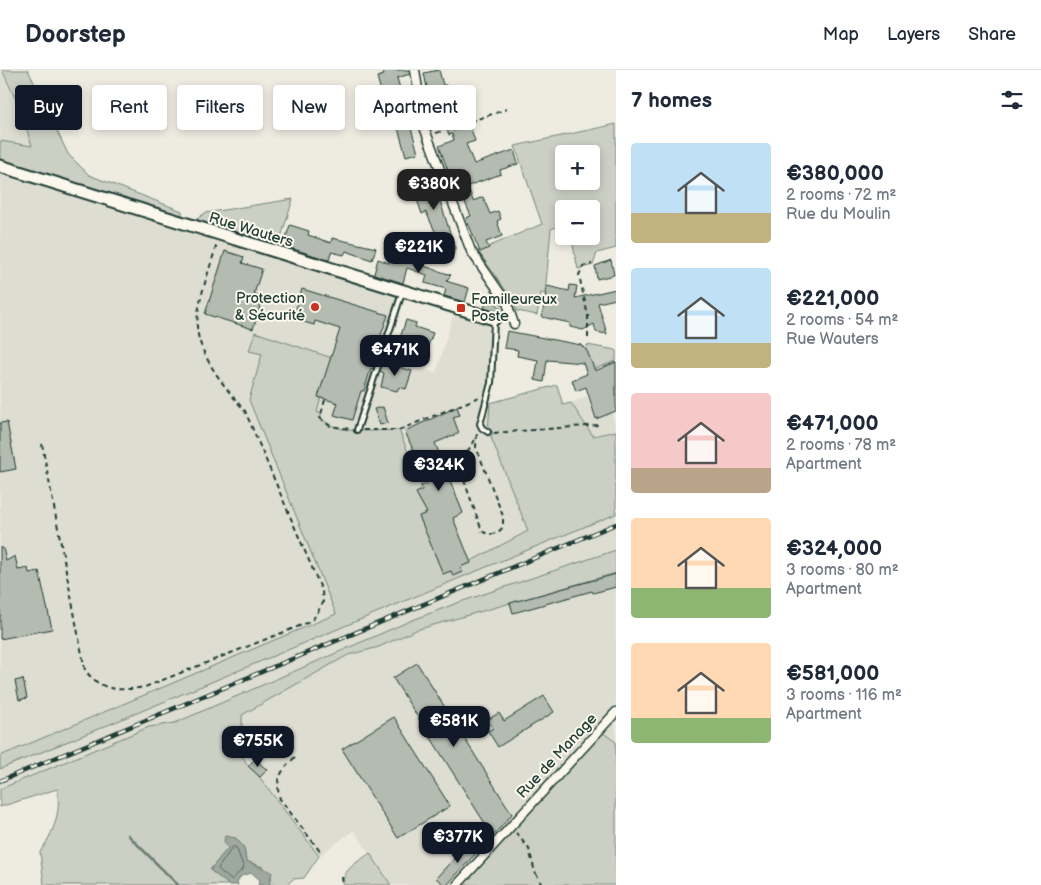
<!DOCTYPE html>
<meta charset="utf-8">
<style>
:root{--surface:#fff;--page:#f2f2f3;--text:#1f2937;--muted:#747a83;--line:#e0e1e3;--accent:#111827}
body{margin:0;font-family:"Balsamiq Sans",sans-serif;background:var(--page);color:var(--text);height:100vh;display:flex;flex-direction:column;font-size:19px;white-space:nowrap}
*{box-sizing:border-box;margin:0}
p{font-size:16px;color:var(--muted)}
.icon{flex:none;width:28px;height:28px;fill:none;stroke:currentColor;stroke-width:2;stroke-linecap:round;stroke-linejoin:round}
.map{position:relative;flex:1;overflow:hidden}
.side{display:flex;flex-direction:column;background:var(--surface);width:425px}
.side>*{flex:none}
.guide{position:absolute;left:15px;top:15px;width:475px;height:45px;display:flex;gap:10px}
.tools{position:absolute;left:555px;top:75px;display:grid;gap:10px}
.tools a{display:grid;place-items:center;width:45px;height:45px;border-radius:5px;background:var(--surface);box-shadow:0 2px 8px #0003;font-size:25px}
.price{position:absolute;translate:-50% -42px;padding:0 11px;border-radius:10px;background:var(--accent);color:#fff;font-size:16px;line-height:32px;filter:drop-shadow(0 1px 2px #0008)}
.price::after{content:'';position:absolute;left:50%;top:30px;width:15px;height:11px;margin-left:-8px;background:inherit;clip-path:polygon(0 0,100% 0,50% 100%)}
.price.current{background:#222;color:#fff}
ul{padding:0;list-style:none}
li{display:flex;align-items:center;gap:15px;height:125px;padding:0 15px}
li span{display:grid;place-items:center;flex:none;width:140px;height:100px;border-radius:5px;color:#555}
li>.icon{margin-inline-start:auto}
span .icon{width:60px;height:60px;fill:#fffc;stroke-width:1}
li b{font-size:21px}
h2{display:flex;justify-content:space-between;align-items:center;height:60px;padding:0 15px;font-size:21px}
.tag{padding:0 18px;border-radius:5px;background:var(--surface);box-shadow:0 2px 8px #0003;font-size:18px;line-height:45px}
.tag.current{background:var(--accent);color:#fff}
header{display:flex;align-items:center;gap:30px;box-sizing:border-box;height:70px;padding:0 25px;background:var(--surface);border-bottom:1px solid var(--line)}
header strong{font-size:24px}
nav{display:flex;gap:28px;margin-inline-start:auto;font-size:18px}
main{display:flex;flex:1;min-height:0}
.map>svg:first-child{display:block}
.built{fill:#ddddd2}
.green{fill:#cbcfc4;stroke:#75867c;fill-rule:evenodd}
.water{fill:#9fa89f;stroke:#6c7d74}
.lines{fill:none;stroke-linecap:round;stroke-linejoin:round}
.shore{stroke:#52685f;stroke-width:1}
.stream{stroke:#6c7d74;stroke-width:2.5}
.building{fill:#b4bbb0;stroke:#1f3d34}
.lane-casing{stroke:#1f3d34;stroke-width:8}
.street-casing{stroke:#1f3d34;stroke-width:11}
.secondary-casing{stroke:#1f3d34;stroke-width:15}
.path{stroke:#1f3d34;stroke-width:2;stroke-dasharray:5 4;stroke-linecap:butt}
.lane{stroke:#fbf7ec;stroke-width:4}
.street{stroke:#fbf7ec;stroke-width:8}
.secondary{stroke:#fbf7ec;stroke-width:11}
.rail-casing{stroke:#1f3d34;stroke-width:4.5}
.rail{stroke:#fbf7ec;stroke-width:2.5;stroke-dasharray:8;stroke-linecap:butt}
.poi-dot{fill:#c8321e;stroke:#fbf7ec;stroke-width:2}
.labels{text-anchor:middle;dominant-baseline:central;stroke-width:4;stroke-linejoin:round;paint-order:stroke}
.street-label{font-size:15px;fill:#1f3d34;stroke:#fbf7ec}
.poi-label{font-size:15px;fill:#1f3d34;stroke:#fbf7ec;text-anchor:end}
</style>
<header>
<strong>Doorstep</strong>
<nav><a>Map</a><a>Layers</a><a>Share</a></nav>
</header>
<main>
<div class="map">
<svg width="616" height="815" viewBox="0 0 616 815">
<rect width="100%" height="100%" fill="#eeece1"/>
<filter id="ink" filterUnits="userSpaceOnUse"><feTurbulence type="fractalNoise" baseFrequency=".02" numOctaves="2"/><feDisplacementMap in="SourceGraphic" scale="10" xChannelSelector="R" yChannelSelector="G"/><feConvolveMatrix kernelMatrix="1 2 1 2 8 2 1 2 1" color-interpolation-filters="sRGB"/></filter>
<g filter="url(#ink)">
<!-- built -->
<g class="built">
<polygon points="0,0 21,41 33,77 0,87"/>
<polygon points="0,96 403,221 400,228 403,230 385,287 436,303 454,242 487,253 491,269 490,333 488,356 493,363 491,367 534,477 616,444 616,480 457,533 175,653 149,657 0,719 0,700 19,691 0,699"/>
<polygon points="587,326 595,347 612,343 616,361 593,366 571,333"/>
<polygon points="616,503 616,672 599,660 457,815 391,815 354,760 319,786 258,705 247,694 235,672 242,666 241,645 348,585 379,577 416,560"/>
</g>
<!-- green -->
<g class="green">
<polygon points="2,0 28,0 68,84 89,105 182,141 182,154 0,96 0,71 32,76 21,41"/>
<path d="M616 54V178L597 183 593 195 578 199 571 166H591V139H564V154L551 159 545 224 541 223 537 245 517 241 511 228 478 181 542 154 515 76ZM564 84H591V111H564Z"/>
<polygon points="293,129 276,183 188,156 205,143"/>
<path d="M255 262 332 288 317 342 321 344V348C338 366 376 360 399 360L432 442 443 503 471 491 528 461 491 367 493 363 488 362 490 333 557 315 563 335 571 333 593 366 616 361V444C410 527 206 616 0 699V686L336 544 249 330 262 284 249 281Z"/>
<polygon points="587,275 616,280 616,291 594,299 589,287 585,285"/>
<path d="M616 480V503L416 560 379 577 348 585 242 645V666L235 673 247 694 258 705 319 786 304 808 293 809 287 815H269L272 808 263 797 246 791 244 778 236 768 210 800 229 815H44L40 782C53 764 62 741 57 719L0 737V719L149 657 175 653 410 551 457 533Z"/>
<polygon points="599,660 616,672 616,815 457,815"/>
<path d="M370 783 391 815H343C342 799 358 792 370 783Z"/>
</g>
<!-- water -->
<polygon class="water" points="225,766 236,768 244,778 246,791 272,802 269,815 258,815 260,810 252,803 241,806 237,812 238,815 229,815 210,800 228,778 224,772"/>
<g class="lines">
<!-- shore -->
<polygon class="shore" points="233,777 236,777 244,798 231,810 218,799"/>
<!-- stream -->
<polyline class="stream" points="128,765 178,815"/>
</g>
<!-- building -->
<g class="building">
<polygon points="382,0 409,0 410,4 397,8 418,83 406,86 389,27 383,29 377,7 384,5"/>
<polygon points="439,0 443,15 446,15 450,26 452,25 458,40 449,44 453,61 470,56 475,71 466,74 474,94 514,80 518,94 500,100 501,104 468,116 473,131 483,127 490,144 498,141 501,149 497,151 502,166 486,172 489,178 480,182 466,148 471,146 464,130 460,131 456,122 439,76 454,70 452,64 449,65 444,52 433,56 431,49 437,47 432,33 428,35 425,27 424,19 427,18 424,3"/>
<polygon points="422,99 432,121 435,120 440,131 455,178 453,185 447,187 426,142 422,144 415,124 419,123 411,103"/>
<polygon points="290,155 309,161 308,165 331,173 332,168 376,178 372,190 346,181 344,185 331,182 329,190 283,176"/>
<polygon points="393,179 416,187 415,193 451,205 446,211 469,218 465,232 444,226 446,219 425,213 427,205 407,198 403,213 374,204 378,189 389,193"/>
<polygon points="225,181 244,187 242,193 262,199 254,224 263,227 253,259 205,244"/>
<polygon points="611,190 614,205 597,209 595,196"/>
<polygon points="570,215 577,216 575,228 616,219 616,229 598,233 607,264 596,262 594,254 583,260 570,257 570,253 542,247 547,216 569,221"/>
<polygon points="302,219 388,245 380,268 383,269 373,299 371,298 364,321 361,321 352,350 334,345 338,333 318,327 340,259 315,251 314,255 297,250 299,246 294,245"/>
<polygon points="488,227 493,229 505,244 484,238"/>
<polygon points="406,250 416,253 415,257 433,263 428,276 400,268"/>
<polygon points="507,261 581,275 587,281 595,301 616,292 616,341 596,349 586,317 576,321 572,310 587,304 583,293 547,290 544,312 535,310 538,290 517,286 518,280 504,278"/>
<polygon points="383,292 412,301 406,319 399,317 397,321 381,317 384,303 380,301"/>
<polygon points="383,337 388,353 380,355 374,339"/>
<polygon points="457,337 460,345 453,347 459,363 435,373 463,443 453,448 471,493 460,497 462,502 453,506 451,501 443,504 419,446 427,443 416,423 422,420 421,416 427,414 405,361"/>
<polygon points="7,352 16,399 0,402 0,353"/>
<polygon points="0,478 3,478 6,491 15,486 18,500 28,498 29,503 39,501 52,559 0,569"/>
<polygon points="616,504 616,517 593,523 592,521 513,543 510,533"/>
<polygon points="417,593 512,744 493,766 393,608"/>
<polygon points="23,609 27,628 19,630 15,611"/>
<polygon points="544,626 554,642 498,677 488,661 493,658 487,650 499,643 504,651"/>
<polygon points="394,647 450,736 398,768 342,679"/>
<polygon points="255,689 267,700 260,707 248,696"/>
<polygon points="471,770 478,781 447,815 444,815 436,808"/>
</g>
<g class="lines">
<defs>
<g id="lane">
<polyline points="357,360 402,223"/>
<polyline points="488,362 482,358 480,354 491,313 494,251"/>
</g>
<g id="street">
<polyline points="415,0 424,57 471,181 507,233 514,254"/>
<polyline points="457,815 616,642"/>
</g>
<polyline id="secondary" points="0,96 494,249"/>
</defs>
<!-- lane casing -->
<use href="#lane" class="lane-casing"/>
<!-- street casing -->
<use href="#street" class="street-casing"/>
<!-- secondary casing -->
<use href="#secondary" class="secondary-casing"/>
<!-- path -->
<g class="path">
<polyline points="436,63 507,39"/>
<polyline points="588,268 588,246 579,205 583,196 592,194"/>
<polyline points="325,330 320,348 330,356 351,359"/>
<polyline points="363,360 399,360 482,326"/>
<polyline points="494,363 599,355"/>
<path d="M475 370 461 391 460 399 482 461C490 466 497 465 503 457V446L476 377 477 361"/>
<path d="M42 374 85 600C101 622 120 621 145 617L312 551 323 533 322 521 245 341C227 320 197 284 197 255 198 228 210 199 217 173"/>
<path d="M295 687C282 700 274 709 280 729L322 784"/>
<polyline points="516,763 529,779 535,802 542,815"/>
<polyline points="342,807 343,815"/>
</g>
<!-- lane -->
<use href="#lane" class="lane"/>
<!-- street -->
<use href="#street" class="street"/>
<!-- secondary -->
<use href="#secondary" class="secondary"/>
<defs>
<polyline id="rail" points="0,711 616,454"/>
</defs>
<!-- rail casing -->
<use href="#rail" class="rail-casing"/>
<!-- rail -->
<use href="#rail" class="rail"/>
</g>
</g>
<!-- markers -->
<g class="poi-dot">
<circle cx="315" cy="237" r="5"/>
<rect x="456" y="233" width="10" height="10" rx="2.5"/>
</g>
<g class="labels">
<!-- street labels -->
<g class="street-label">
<text transform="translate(251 160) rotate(17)">Rue Wauters</text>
<text transform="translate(557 686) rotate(-47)">Rue de Manage</text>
</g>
<!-- poi labels -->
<g class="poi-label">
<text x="305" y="228">Protection<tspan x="305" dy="17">&amp; Sécurité</tspan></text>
<text x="471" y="229" text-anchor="start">Familleureux<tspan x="471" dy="17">Poste</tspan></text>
</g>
</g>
</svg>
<div class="tools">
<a>+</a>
<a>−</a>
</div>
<b class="price current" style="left:434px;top:141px">€380K</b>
<b class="price" style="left:419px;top:204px">€221K</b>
<b class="price" style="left:395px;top:307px">€471K</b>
<b class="price" style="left:439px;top:422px">€324K</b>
<b class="price" style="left:454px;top:678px">€581K</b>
<b class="price" style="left:258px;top:698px">€755K</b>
<b class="price" style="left:458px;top:794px">€377K</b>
<div class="guide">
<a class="tag current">Buy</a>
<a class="tag">Rent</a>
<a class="tag">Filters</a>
<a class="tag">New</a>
<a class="tag">Apartment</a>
</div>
</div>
<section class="side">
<h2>7 homes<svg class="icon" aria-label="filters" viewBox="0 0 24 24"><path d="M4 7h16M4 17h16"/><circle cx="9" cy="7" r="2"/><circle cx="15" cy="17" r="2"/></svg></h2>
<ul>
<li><span style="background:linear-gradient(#bfe0f5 70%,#c2b280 0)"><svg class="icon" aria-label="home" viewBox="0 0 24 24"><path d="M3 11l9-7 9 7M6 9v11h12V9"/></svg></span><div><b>€380,000</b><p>2 rooms · 72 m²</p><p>Rue du Moulin</p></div></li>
<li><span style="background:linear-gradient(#bfe0f5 75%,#c2b280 0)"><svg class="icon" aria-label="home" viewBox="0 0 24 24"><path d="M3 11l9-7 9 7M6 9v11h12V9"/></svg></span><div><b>€221,000</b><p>2 rooms · 54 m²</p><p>Rue Wauters</p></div></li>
<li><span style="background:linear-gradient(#f6c9c9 75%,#b9a48a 0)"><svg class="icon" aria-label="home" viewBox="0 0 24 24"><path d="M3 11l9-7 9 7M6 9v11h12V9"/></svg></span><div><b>€471,000</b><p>2 rooms · 78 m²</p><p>Apartment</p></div></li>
<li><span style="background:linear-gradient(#ffd9b3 70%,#8fb573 0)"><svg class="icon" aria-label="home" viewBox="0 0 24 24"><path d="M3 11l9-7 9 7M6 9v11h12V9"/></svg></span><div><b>€324,000</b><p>3 rooms · 80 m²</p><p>Apartment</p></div></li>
<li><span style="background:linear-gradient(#ffd9b3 75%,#8fb573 0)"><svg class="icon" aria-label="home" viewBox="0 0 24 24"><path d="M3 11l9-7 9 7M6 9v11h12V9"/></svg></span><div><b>€581,000</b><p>3 rooms · 116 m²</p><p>Apartment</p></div></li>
</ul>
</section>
</main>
